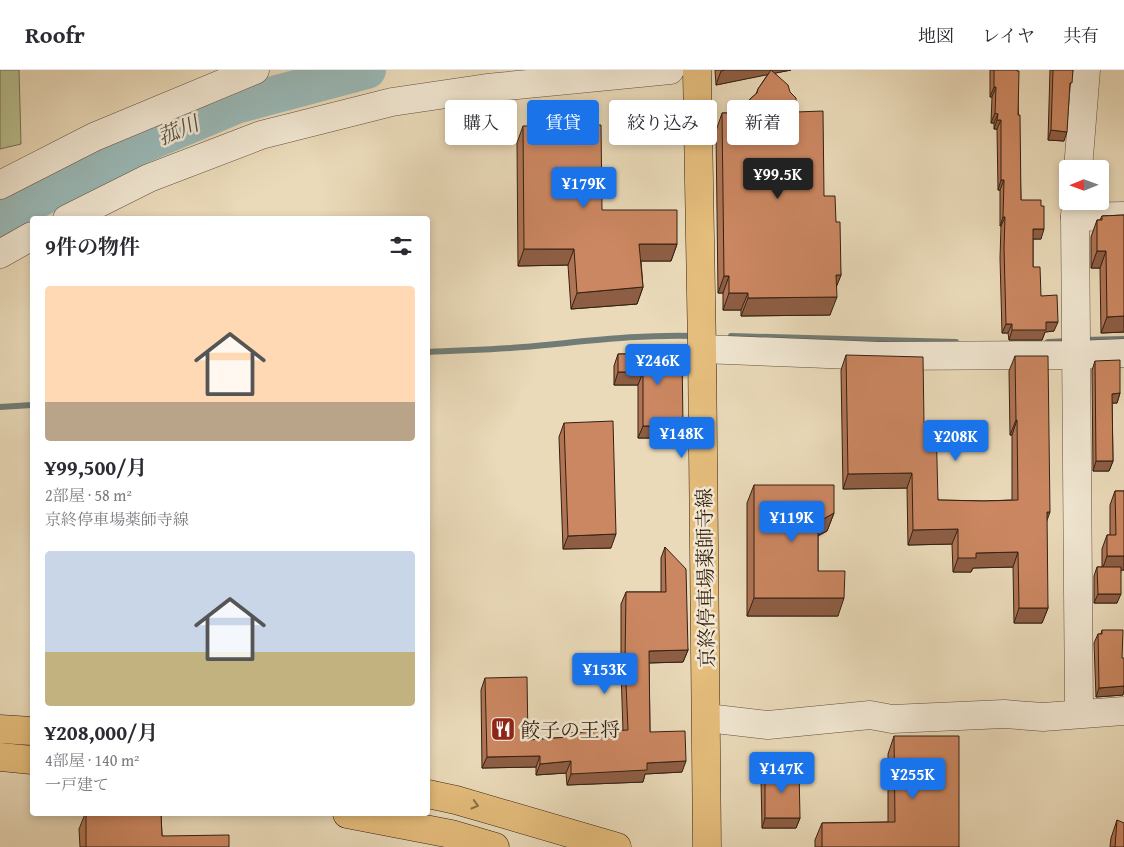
<!DOCTYPE html>
<html lang="ja">
<meta charset="utf-8">
<style>
:root{--surface:#fff;--page:#f2f2f3;--text:#2b2b33;--muted:#7c7c81;--line:#e1e1e2;--accent:#1a73e8}
body{margin:0;font-family:"Gentium Book Plus","Noto Serif JP",serif;background:var(--page);color:var(--text);height:100vh;display:flex;flex-direction:column;font-size:19px;white-space:nowrap}
*{box-sizing:border-box;margin:0}
p{font-size:16px;color:var(--muted)}
.icon{flex:none;width:28px;height:28px;fill:none;stroke:currentColor;stroke-width:2;stroke-linecap:round;stroke-linejoin:round}
.map{position:relative;flex:1;overflow:hidden}
.drawer{position:absolute;left:30px;top:146px;width:400px;height:600px;display:flex;flex-direction:column;background:var(--surface);border-radius:5px;box-shadow:0 2px 8px #0003}
.drawer>*{flex:none}
.banner{position:absolute;left:445px;top:30px;width:475px;height:45px;display:flex;gap:10px}
.needle{width:32px;rotate:269deg}
.tools{position:absolute;left:1059px;top:90px;display:grid;gap:10px}
.tools a{display:grid;place-items:center;width:50px;height:50px;border-radius:5px;background:var(--surface);box-shadow:0 2px 8px #0003;font-size:25px}
.price{position:absolute;translate:-50% -42px;padding:0 11px;border-radius:5px;background:var(--accent);color:#fff;font-size:16px;line-height:32px;filter:drop-shadow(0 1px 2px #0008)}
.price::after{content:'';position:absolute;left:50%;top:30px;width:15px;height:11px;margin-left:-8px;background:inherit;clip-path:polygon(0 0,100% 0,50% 100%)}
.price.current{background:#222;color:#fff}
ul{padding:0;list-style:none}
li{display:grid;align-content:center;gap:10px;height:265px;padding:0 15px}
li span{display:grid;place-items:center;height:155px;border-radius:5px;color:#555}
li>.icon{margin-inline-start:auto}
span .icon{width:90px;height:90px;fill:#fffc;stroke-width:1}
li b{font-size:21px}
h2{display:flex;justify-content:space-between;align-items:center;height:60px;padding:0 15px;font-size:21px}
.pill{padding:0 18px;border-radius:5px;background:var(--surface);box-shadow:0 2px 8px #0003;font-size:18px;line-height:45px}
.pill.current{background:var(--accent);color:#fff}
header{display:flex;align-items:center;gap:30px;box-sizing:border-box;height:70px;padding:0 25px;background:var(--surface);border-bottom:1px solid var(--line)}
header strong{font-size:24px}
nav{display:flex;gap:28px;margin-inline-start:auto;font-size:18px}
.map>svg:first-child{display:block}
.green{fill:#b8bf8f;stroke:#767052}
.lines{fill:none;stroke-linecap:round;stroke-linejoin:round}
.stream{stroke:#717c76;stroke-width:6}
.river{stroke:#9ab9b7;stroke-width:38}
.minor-casing{stroke:#624f3d;stroke-width:29}
.major-casing{stroke:#342114;stroke-width:29}
.highway-casing{stroke:#342114;stroke-width:29}
.minor{stroke:#f1e7d2;stroke-width:28}
.major{stroke:#e5bd7c;stroke-width:28}
.highway{stroke:#e5bd7c;stroke-width:28}
.wall{fill:#af7453;stroke:#342114}
.shaded-wall{fill:#8e5e44;stroke:#342114}
.building{fill:#cb8761;stroke:#342114}
.oneway{stroke:#8c6f48}
.labels{text-anchor:middle;dominant-baseline:central;stroke-width:5;stroke-linejoin:round;paint-order:stroke}
.street-label{font-size:20px;fill:#342114;stroke:#f1e7d2}
.poi-label{font-size:20px;fill:#342114;stroke:#f1e7d2;text-anchor:start}
.water-label{font-size:21px;font-style:italic;fill:#534f45;stroke:#f1e7d2}
</style>
<header>
<strong>Roofr</strong>
<nav><a>地図</a><a>レイヤ</a><a>共有</a></nav>
</header>
<div class="map">
<svg width="1124" height="777" viewBox="0 0 1124 777">
<rect width="100%" height="100%" fill="#eadab9"/>
<filter id="stains"><feTurbulence type="fractalNoise" baseFrequency=".004" numOctaves="4"/><feColorMatrix values="0 0 0 0 .2 0 0 0 0 .09 0 0 0 0 .02 0 0 0 .5 -.17"/></filter>
<radialGradient id="worn" r=".72"><stop offset=".6" stop-color="#630" stop-opacity="0"/><stop offset="1" stop-color="#630" stop-opacity=".3"/></radialGradient>
<!-- green -->
<polygon class="green" points="0,0 19,0 21,74 0,79"/>
<g class="lines">
<!-- stream -->
<g class="stream">
<polyline points="731,266 956,272"/>
<polyline points="1083,270 1124,269"/>
<polyline points="1048,272 1070,271"/>
<path d="M428 282C459 280 492 280 523 277 581 272 638 264 696 266"/>
<polyline points="0,337 32,335"/>
</g>
<!-- river -->
<polyline class="river" points="0,149 141,75 236,35 367,0"/>
<defs>
<g id="minor">
<polyline points="1078,99 1086,0"/>
<polyline points="0,115 94,67 255,0"/>
<polyline points="1076,131 1075,147 1079,643"/>
<polyline points="1075,147 1124,146"/>
<polyline points="67,149 149,108 261,65 392,32 487,18 670,0"/>
<polyline points="0,184 32,166"/>
<polyline points="702,279 879,286 1076,285 1124,283"/>
<polyline points="707,648 768,655 870,645 892,649 1004,644 1043,647 1124,641"/>
</g>
<polyline id="major" points="697,0 702,279 707,777"/>
<g id="highway">
<polyline points="0,659 32,661"/>
<polyline points="0,687 32,690"/>
<polyline points="428,724 456,730 617,777"/>
<polyline points="347,744 451,764 495,777"/>
</g>
</defs>
<!-- minor casing -->
<use href="#minor" class="minor-casing"/>
<!-- major casing -->
<use href="#major" class="major-casing"/>
<!-- highway casing -->
<use href="#highway" class="highway-casing"/>
<!-- minor -->
<use href="#minor" class="minor"/>
<!-- major -->
<use href="#major" class="major"/>
<!-- highway -->
<use href="#highway" class="highway"/>
</g>
<!-- wall -->
<g class="wall">
<polygon points="715,0 791,0 775,3 796,42 824,126 836,152 841,205 836,217 830,245 741,246 741,240 723,240 723,223 718,223 716,61 722,43 745,43 750,29 756,24 758,19 768,4 716,15"/>
<polygon points="990,0 1017,0 1021,130 1041,169 1033,169 1033,197 1041,226 1054,261 1045,262 1042,270 1009,270 1008,263 1002,263 1000,188 1001,156 1000,156 1000,120 998,120 997,59 994,59 994,53 991,53 992,27 990,27"/>
<polygon points="1050,0 1073,0 1069,20 1064,71 1048,70"/>
<polygon points="523,56 602,140 677,174 671,191 641,191 643,217 637,234 571,239 568,195 518,196 517,73"/>
<polygon points="1124,145 1124,262 1101,263 1100,198 1091,198 1091,167 1097,150 1100,150 1102,146"/>
<polygon points="618,284 682,284 678,368 638,368 638,315 614,315 614,296"/>
<polygon points="846,285 924,353 938,430 984,431 1012,430 1012,365 1010,365 1009,301 1015,286 1048,538 1042,553 1014,553 1013,497 973,498 971,502 953,502 952,474 908,475 907,418 843,419 841,300"/>
<polygon points="1095,291 1120,323 1117,333 1112,333 1113,391 1109,401 1093,401 1092,300"/>
<polygon points="564,353 611,478 563,479 559,367"/>
<polygon points="754,415 834,443 827,461 818,466 818,501 838,546 747,546 747,433"/>
<polygon points="1115,421 1124,421 1124,500 1121,500 1117,533 1094,533 1094,506 1097,497 1102,497 1102,479 1107,465 1110,465 1110,435"/>
<polygon points="665,477 688,580 683,592 649,593 650,662 682,702 645,704 643,712 567,715 566,703 536,705 536,697 482,698 481,620 485,608 528,670 568,667 569,663 623,661 621,601 621,534 626,522 661,522 661,488"/>
<polygon points="1102,560 1122,588 1123,625 1096,627 1094,573 1098,564 1101,564"/>
<polygon points="894,666 959,777 815,777 815,770 822,753 888,752 888,684"/>
<polygon points="765,699 800,748 796,758 762,758 761,709"/>
<polygon points="85,744 161,744 162,766 229,777 80,777 79,759"/>
<polygon points="1117,750 1124,777 1110,777 1111,768"/>
</g>
<!-- shaded-wall -->
<g class="shaded-wall">
<polygon points="725,0 791,0 716,15 721,1"/>
<polygon points="994,17 996,17 992,27 990,27"/>
<polygon points="995,43 998,44 994,53 991,53"/>
<polygon points="997,50 1001,50 997,59 994,59"/>
<polygon points="1051,60 1067,62 1064,71 1048,70"/>
<polygon points="1001,110 1004,110 1000,120 998,120"/>
<polygon points="1003,147 1005,147 1001,156 1000,156"/>
<polygon points="1033,159 1044,159 1041,169 1030,169"/>
<polygon points="639,174 677,174 671,191 633,191"/>
<polygon points="524,179 574,179 568,195 518,196"/>
<polygon points="1097,181 1106,181 1100,198 1091,198"/>
<polygon points="836,205 841,205 834,223"/>
<polygon points="724,206 729,206 723,223 718,223"/>
<polygon points="643,217 637,234 571,239 577,223"/>
<polygon points="729,223 748,223 741,240 723,240"/>
<polygon points="837,227 830,245 741,246 748,228"/>
<polygon points="1124,246 1124,262 1101,263 1107,247"/>
<polygon points="1046,252 1058,252 1054,261 1045,262 1042,270 1009,270 1012,260"/>
<polygon points="1006,254 1012,254 1008,263 1002,263"/>
<polygon points="618,302 643,302 638,315 614,315"/>
<polygon points="1120,323 1117,333 1109,333 1112,324"/>
<polygon points="1016,350 1017,350 1012,365 1010,365"/>
<polygon points="643,356 683,356 678,368 638,368"/>
<polygon points="1096,391 1113,391 1109,401 1093,401"/>
<polygon points="912,403 907,418 843,419 848,404"/>
<polygon points="1047,442 1050,442 1045,456"/>
<polygon points="834,443 827,461 811,469 818,452"/>
<polygon points="958,459 952,474 908,475 913,460"/>
<polygon points="616,464 611,478 563,479 568,466"/>
<polygon points="1018,482 1013,497 973,498 971,502 953,502 958,488 976,483"/>
<polygon points="1107,486 1124,486 1124,500 1102,500"/>
<polygon points="1098,524 1121,524 1117,533 1094,533"/>
<polygon points="754,528 844,528 838,546 747,546"/>
<polygon points="1019,538 1048,538 1042,553 1014,553"/>
<polygon points="688,580 683,592 645,593 649,581"/>
<polygon points="1124,616 1124,621 1123,625 1096,627 1099,618"/>
<polygon points="540,686 536,697 482,698 487,687"/>
<polygon points="571,691 566,703 536,705 540,694"/>
<polygon points="686,691 682,702 645,704 643,712 567,715 571,704 647,693"/>
<polygon points="765,748 800,748 796,758 762,758"/>
</g>
<!-- building -->
<g class="building">
<polygon points="771,0 788,15 790,22 796,28 796,42 823,41 824,126 835,126 836,152 840,152 841,205 836,205 837,227 748,228 748,223 729,223 729,206 724,206 722,43 751,43 750,29 757,23 758,19"/>
<polygon points="994,0 1017,0 1017,1 1019,1 1018,45 1020,45 1021,130 1041,130 1041,136 1044,136 1044,159 1033,159 1033,197 1040,197 1041,226 1057,225 1058,252 1046,252 1046,260 1012,260 1012,254 1006,254 1004,178 1005,147 1003,147 1004,110 1001,110 1001,50 997,50 998,44 995,43 996,17 994,17"/>
<polygon points="1053,0 1073,0 1072,13 1070,13 1067,62 1051,60"/>
<polygon points="601,55 602,140 677,140 677,174 639,174 643,217 577,223 574,179 524,179 523,56"/>
<polygon points="1124,145 1124,246 1107,247 1106,181 1097,181 1097,150 1102,150 1102,146"/>
<polygon points="618,284 682,284 683,356 643,356 643,302 618,302"/>
<polygon points="846,285 923,287 924,353 936,353 938,430 984,431 1018,430 1017,350 1016,350 1015,286 1048,286 1050,442 1047,442 1048,538 1019,538 1018,482 976,483 976,488 958,488 958,459 913,460 912,403 848,404"/>
<polygon points="1120,290 1120,323 1112,324 1113,391 1096,391 1095,291"/>
<polygon points="613,351 616,464 568,466 564,353"/>
<polygon points="754,415 834,415 834,443 818,452 818,501 845,501 844,528 754,528"/>
<polygon points="1115,421 1124,421 1124,486 1107,486 1107,465 1116,465"/>
<polygon points="665,477 686,499 688,580 649,581 650,662 685,661 686,691 647,693 647,700 571,704 571,691 540,694 540,686 487,687 485,608 527,607 528,670 569,667 569,663 628,660 625,590 626,522 666,522"/>
<polygon points="1097,497 1121,497 1121,524 1098,524"/>
<polygon points="1102,560 1123,560 1122,588 1124,588 1124,616 1099,618 1098,564 1102,564"/>
<polygon points="894,666 959,666 959,777 822,777 822,753 895,752"/>
<polygon points="765,699 799,699 800,748 765,748"/>
<polygon points="86,744 161,744 162,766 229,765 229,777 86,777"/>
<polygon points="1117,750 1124,753 1124,777 1115,777"/>
</g>
<!-- one-way arrows -->
<defs><path id="oneway-chevron" d="M-2-3.5L2.5 0L-2 3.5" fill="none" stroke-width="1.6" stroke-linecap="round" stroke-linejoin="round" transform="scale(1.25)"/></defs>
<use class="oneway" href="#oneway-chevron" transform="translate(475 735) rotate(16)"/>
<!-- icons -->
<defs>
<symbol id="restaurant-square" viewBox="-11 -11 22 22"><rect x="-9" y="-9" width="18" height="18" rx="4" fill="#8f2418" stroke="#f1e7d2"/><path d="M-5-6h1v4h1v-4h1v4h1v-4h1v5L-1.5 .5V6h-2V.5L-5-1ZM5-6V6H3V1.5H1.5Q1.5-4 5-6Z" fill="#fff"/></symbol>
</defs>
<g fill-rule="evenodd">
<use href="#restaurant-square" x="489" y="645" width="28" height="28"/>
</g>
<g class="labels">
<!-- street labels -->
<g class="street-label">
<text transform="translate(705 508) rotate(-91)">京終停車場薬師寺線</text>
</g>
<!-- poi labels -->
<g class="poi-label">
<text x="520" y="659">餃子の王将</text>
</g>
<!-- water labels -->
<g class="water-label">
<text transform="translate(178 60) rotate(-23)">菰川</text>
</g>
</g>
<rect width="100%" height="100%" filter="url(#stains)"/>
<rect width="100%" height="100%" fill="url(#worn)"/>
</svg>
<div class="tools">
<a><svg class="needle" viewBox="-14 -14 28 28"><path d="M0-13l5 13h-10z" fill="#e53935"/><path d="M0 13l5-13h-10z" fill="#7c7c81"/></svg></a>
</div>
<b class="price current" style="left:778px;top:130px">¥99.5K</b>
<b class="price" style="left:584px;top:139px">¥179K</b>
<b class="price" style="left:658px;top:316px">¥246K</b>
<b class="price" style="left:682px;top:389px">¥148K</b>
<b class="price" style="left:956px;top:392px">¥208K</b>
<b class="price" style="left:792px;top:473px">¥119K</b>
<b class="price" style="left:605px;top:625px">¥153K</b>
<b class="price" style="left:782px;top:724px">¥147K</b>
<b class="price" style="left:913px;top:730px">¥255K</b>
<div class="banner">
<a class="pill">購入</a>
<a class="pill current">賃貸</a>
<a class="pill">絞り込み</a>
<a class="pill">新着</a>
</div>
<section class="drawer">
<h2>9件の物件<svg class="icon" aria-label="filters" viewBox="0 0 24 24"><path d="M4 7h16M4 17h16"/><circle cx="9" cy="7" r="2"/><circle cx="15" cy="17" r="2"/></svg></h2>
<ul>
<li><span style="background:linear-gradient(#ffd9b3 75%,#b9a48a 0)"><svg class="icon" aria-label="home" viewBox="0 0 24 24"><path d="M3 11l9-7 9 7M6 9v11h12V9"/></svg></span><div><b>¥99,500/月</b><p>2部屋 · 58 m²</p><p>京終停車場薬師寺線</p></div></li>
<li><span style="background:linear-gradient(#c9d6e8 65%,#c2b280 0)"><svg class="icon" aria-label="home" viewBox="0 0 24 24"><path d="M3 11l9-7 9 7M6 9v11h12V9"/></svg></span><div><b>¥208,000/月</b><p>4部屋 · 140 m²</p><p>一戸建て</p></div></li>
</ul>
</section>
</div>
